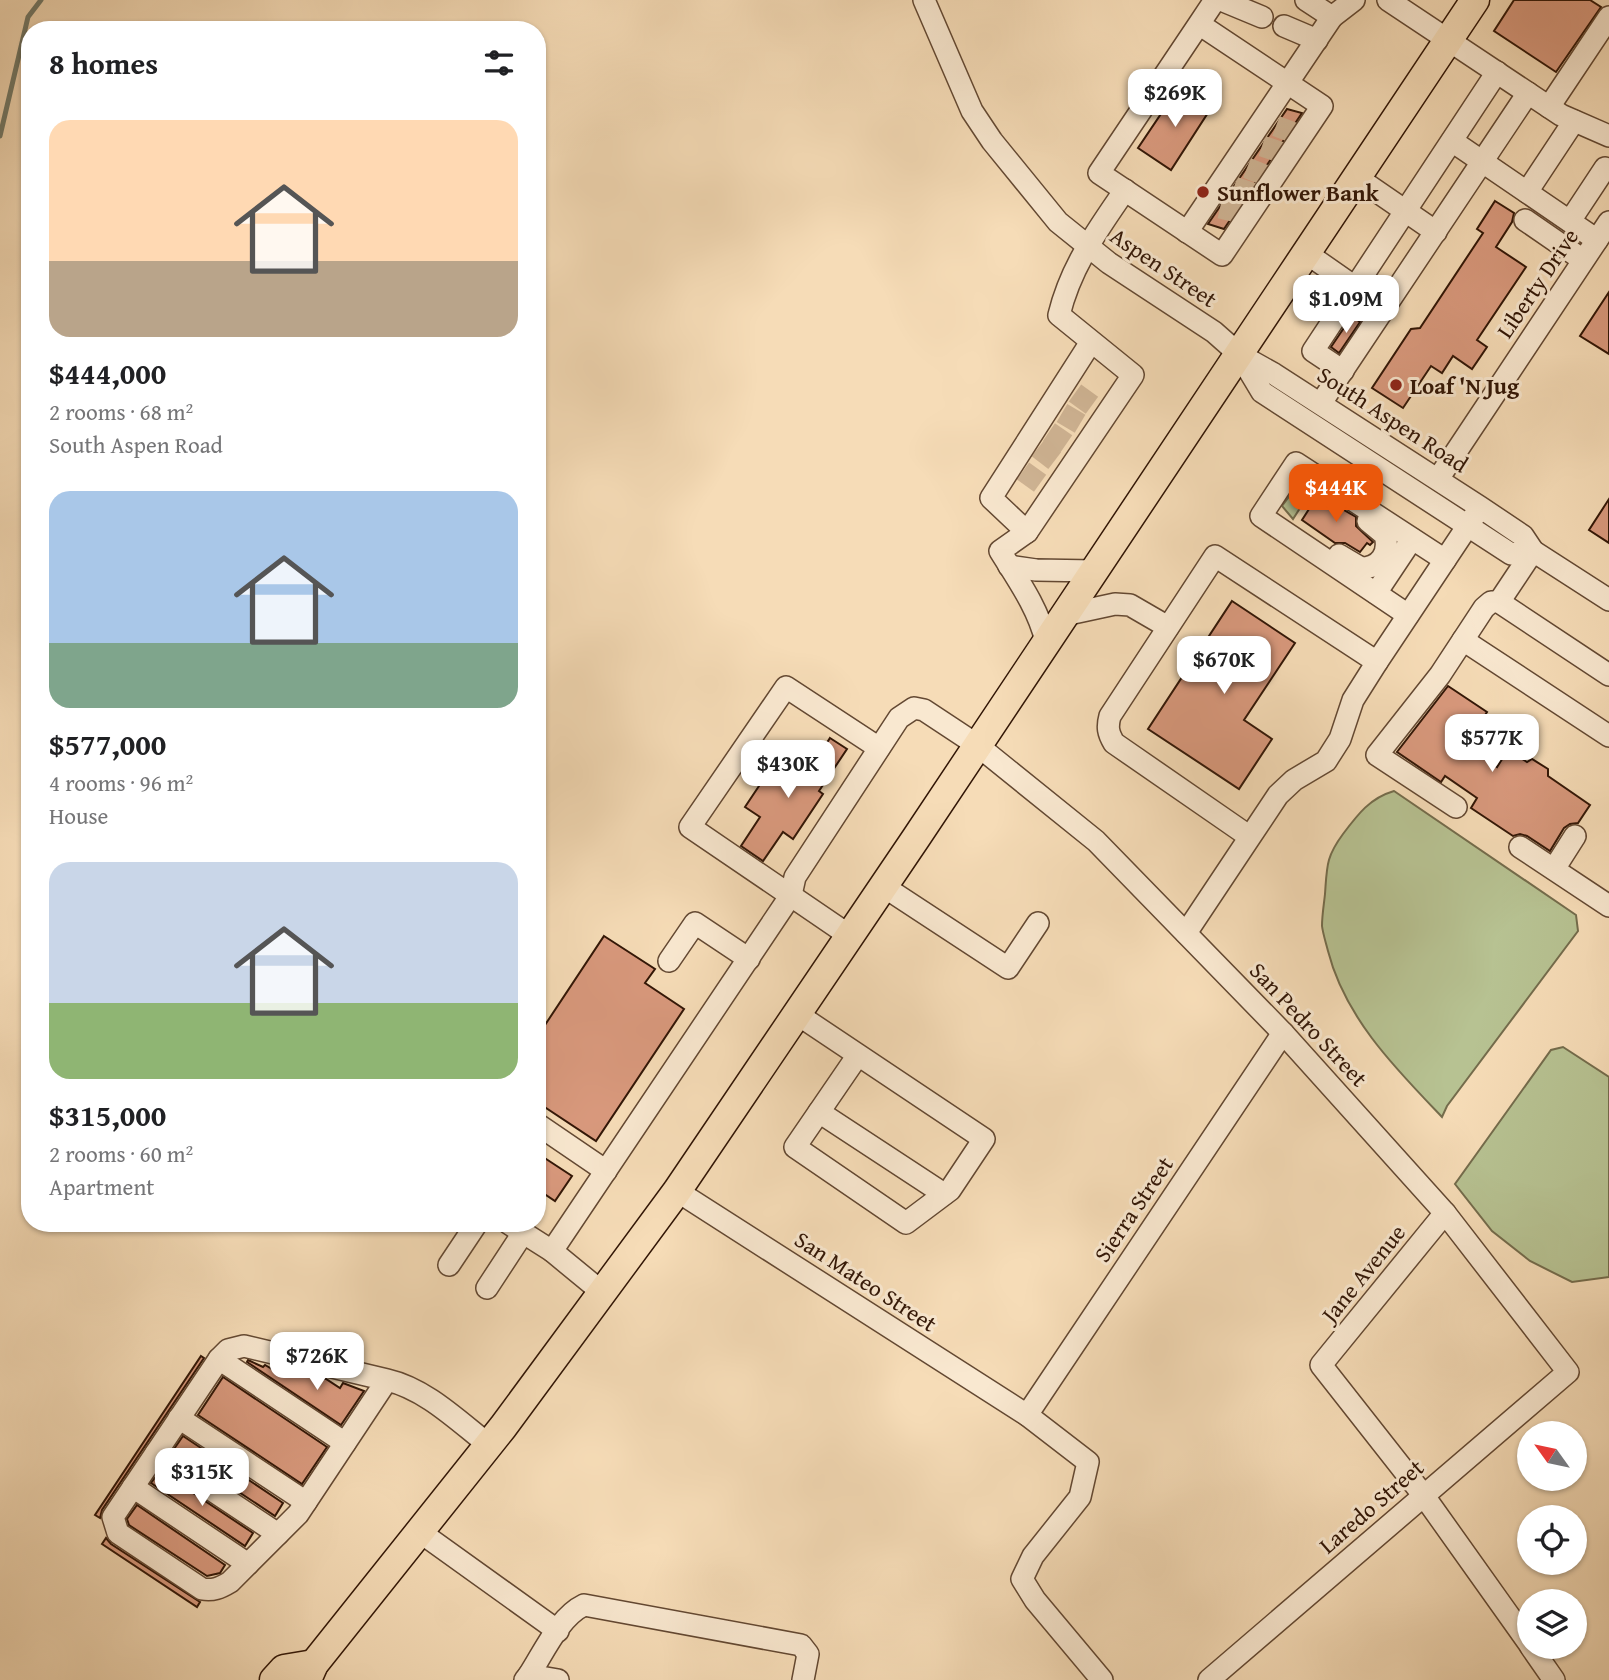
<!DOCTYPE html>
<meta charset="utf-8">
<style>
:root{--surface:#fff;--page:#f6f6f6;--text:#202124;--muted:#757577;--accent:#ea580c}
body{margin:0;font-family:"Gentium Book Plus",serif;background:var(--page);color:var(--text);height:100vh;display:flex;flex-direction:column;font-size:26px;white-space:nowrap}
*{box-sizing:border-box;margin:0}
p{font-size:23px;color:var(--muted)}
.icon{flex:none;width:38px;height:38px;fill:none;stroke:currentColor;stroke-width:2;stroke-linecap:round;stroke-linejoin:round}
.map{position:relative;flex:1;overflow:hidden}
.sheet{position:absolute;left:21px;top:21px;width:525px;height:1211px;display:flex;flex-direction:column;background:var(--surface);border-radius:28px;box-shadow:0 2px 5px #0004}
.sheet>*{flex:none}
.needle{width:46px;rotate:303deg}
.fabs{position:absolute;left:1517px;top:1421px;display:grid;gap:14px}
.fabs a{display:grid;place-items:center;width:70px;height:70px;border-radius:50%;background:var(--surface);box-shadow:0 2px 5px #0004;font-size:35px}
.price{position:absolute;translate:-50% -60px;padding:0 16px;border-radius:14px;background:#fff;color:#222;font-size:23px;line-height:46px;filter:drop-shadow(0 2px 4px #0008)}
.price::after{content:'';position:absolute;left:50%;top:42px;width:21px;height:16px;margin-left:-10px;background:inherit;clip-path:polygon(0 0,100% 0,50% 100%)}
.price.current{background:var(--accent);color:#fff}
ul{padding:0;list-style:none}
li{display:grid;align-content:center;gap:14px;height:371px;padding:0 28px}
li span{display:grid;place-items:center;height:217px;border-radius:21px;color:#555}
li>.icon{margin-inline-start:auto}
span .icon{width:126px;height:126px;fill:#fffc;stroke-width:1}
li b{font-size:30px}
h2{display:flex;justify-content:space-between;align-items:center;height:84px;padding:0 28px;font-size:30px}
.map>svg:first-child{display:block}
.grass{fill:#b7c292;stroke:#746c4c;stroke-width:2}
.lines{fill:none;stroke-linecap:round;stroke-linejoin:round}
.stream{stroke:#727a6a;stroke-width:5}
.building{fill:#d9997d;stroke:#321606;stroke-width:2}
.minor-tunnel{stroke:#cfb494;stroke-width:21;stroke-dasharray:21 10;stroke-linecap:butt}
.minor-casing{stroke:#634832;stroke-width:24}
.major-casing{stroke:#321606;stroke-width:31}
.minor{stroke:#f9e8d0;stroke-width:21}
.major{stroke:#f6dcb7;stroke-width:28}
.poi-dot{fill:#8f2418;stroke:#f9e8d0;stroke-width:2.5}
.labels{text-anchor:middle;dominant-baseline:central;stroke-width:6;stroke-linejoin:round;paint-order:stroke}
.poi-label{font-size:23px;font-weight:bold;fill:#321606;stroke:#f9e8d0;text-anchor:start}
.street-label{font-size:23px;fill:#321606;stroke:#f9e8d0}
</style>
<div class="map">
<svg width="1609" height="1680" viewBox="0 0 1609 1680">
<rect width="100%" height="100%" fill="#f6dcb7"/>
<filter id="stains"><feTurbulence type="fractalNoise" baseFrequency=".00286" numOctaves="4"/><feColorMatrix values="0 0 0 0 .2 0 0 0 0 .09 0 0 0 0 .02 0 0 0 .5 -.17"/></filter>
<radialGradient id="worn" r=".72"><stop offset=".6" stop-color="#630" stop-opacity="0"/><stop offset="1" stop-color="#630" stop-opacity=".3"/></radialGradient>
<!-- grass -->
<g class="grass">
<polygon points="1297,486 1311,491 1293,519 1282,506"/>
<path d="M1394 791 1576 915 1578 931 1447 1106 1442 1117C1396 1069 1345 1018 1328 951 1326 943 1323 934 1322 926 1322 915 1324 904 1325 894 1327 866 1326 857 1343 834 1358 814 1370 798 1394 791Z"/>
<polygon points="1563,1047 1609,1077 1609,1277 1572,1282 1530,1261 1492,1231 1455,1184 1551,1050"/>
</g>
<g class="lines">
<!-- stream -->
<polyline class="stream" points="0,136 28,17 41,0"/>
</g>
<!-- building -->
<g class="building">
<polygon points="1514,0 1590,0 1601,7 1556,72 1494,31"/>
<polygon points="1188,89 1213,105 1171,170 1138,148 1167,105 1174,110"/>
<polygon points="1287,109 1302,113 1224,229 1208,224"/>
<polygon points="1495,201 1514,213 1512,222 1496,247 1526,267 1477,340 1487,347 1472,369 1453,356 1442,373 1431,366 1403,408 1372,388 1411,329 1420,328 1483,233 1477,229"/>
<polygon points="1609,292 1609,354 1580,336"/>
<polygon points="1352,316 1360,322 1339,353 1331,347"/>
<polygon points="1318,495 1356,517 1356,526 1373,542 1370,545 1367,543 1360,552 1345,543 1335,543 1302,520"/>
<polygon points="1609,499 1609,543 1589,530"/>
<polygon points="1232,601 1295,643 1244,720 1272,739 1239,789 1148,729"/>
<polygon points="1448,686 1487,712 1465,746 1497,767 1508,750 1527,762 1532,759 1548,769 1548,776 1590,805 1578,823 1570,824 1564,828 1550,851 1527,836 1520,834 1513,836 1471,808 1477,798 1445,776 1441,782 1397,752"/>
<polygon points="830,738 847,749 819,791 823,794 793,839 783,832 763,861 741,846 760,817 745,807 775,762 803,780"/>
<polygon points="604,936 655,969 645,983 684,1009 596,1141 537,1102 537,1037"/>
<polygon points="537,1153 572,1176 555,1201 537,1189"/>
<polygon points="201,1356 204,1358 102,1510 100,1518 95,1515"/>
<polygon points="248,1360 263,1367 265,1365 272,1369 274,1367 326,1379 340,1388 343,1383 364,1391 341,1425 247,1362"/>
<polygon points="223,1377 327,1447 302,1484 198,1415"/>
<polygon points="183,1436 283,1503 275,1516 174,1449"/>
<polygon points="160,1471 253,1533 245,1546 151,1483"/>
<polygon points="137,1505 225,1565 220,1573 207,1576 129,1525 127,1519"/>
<polygon points="106,1538 111,1544 200,1602 197,1607 102,1544"/>
</g>
<g class="lines">
<!-- minor-tunnel -->
<g class="minor-tunnel">
<polyline points="1276,126 1297,134"/>
<polyline points="1262,146 1283,153"/>
<polyline points="1247,168 1267,176"/>
<polyline points="1234,187 1255,194"/>
<polyline points="1220,208 1241,213"/>
<polyline points="1075,393 1097,409"/>
<polyline points="1062,413 1084,426"/>
<polyline points="1049,432 1071,447"/>
<polyline points="1038,448 1059,464"/>
<polyline points="1023,471 1044,486"/>
</g>
<defs>
<g id="minor">
<polyline points="924,0 972,111 992,141 1058,222 1109,263 1214,332 1240,355 1274,374 1480,507 1523,536 1533,551 1609,600"/>
<polyline points="1221,0 1262,17"/>
<polyline points="1388,0 1561,115 1609,136"/>
<polyline points="1332,17 1354,0"/>
<polyline points="1199,24 1322,106 1222,255 1099,173 1199,24 1215,0"/>
<polyline points="1284,26 1317,40"/>
<polyline points="1549,107 1609,17"/>
<polyline points="1452,141 1597,240"/>
<polyline points="1356,177 1436,232"/>
<polyline points="1527,192 1574,121"/>
<polyline points="1525,220 1583,260"/>
<polyline points="1570,221 1605,168"/>
<polyline points="1187,232 1332,17 1306,0"/>
<polyline points="1306,253 1385,308"/>
<polyline points="1241,357 1262,392 1511,554 1533,551"/>
<polyline points="1343,371 1313,351 1497,72"/>
<polyline points="1321,403 1528,93"/>
<polyline points="1438,479 1609,222"/>
<polyline points="1027,532 991,498 1091,342"/>
<path d="M1339 555 1361 568C1380 568 1390 553 1385 535L1368 521"/>
<polyline points="1009,566 1036,570 1095,571"/>
<polyline points="1376,593 1412,539"/>
<polyline points="1499,602 1533,551"/>
<polyline points="1064,615 1115,604 1130,605 1168,627"/>
<polyline points="1408,615 1261,516 1296,463 1445,560"/>
<polyline points="1463,640 1609,736"/>
<path d="M1046 641C1038 608 1018 580 1000 551L1027 532 1133 375 1059 315C1071 266 1097 231 1125 190"/>
<polyline points="1377,662 1475,515"/>
<polyline points="1456,807 1377,755 1440,675 1484,608 1491,602 1499,602 1609,675"/>
<polyline points="1520,847 1609,906"/>
<polyline points="1554,869 1575,836"/>
<polyline points="883,886 1008,968 1038,923"/>
<path d="M1186 933 1250 837 1114 743C1108 733 1107 727 1110 716L1215 556 1377 662 1353 700 1340 739 1326 761 1294 780 1278 795 1250 837"/>
<polyline points="850,936 690,827 786,687 879,748"/>
<polyline points="669,961 695,923 749,959"/>
<polyline points="797,1014 984,1139 950,1190 906,1223 795,1147 858,1055"/>
<polyline points="819,1112 944,1194"/>
<polyline points="537,1124 606,1171"/>
<polyline points="677,1191 1027,1415 1088,1462 1080,1497 1033,1556 1022,1579 1035,1600 1102,1680"/>
<polyline points="1445,1213 1321,1365 1424,1496 1530,1645"/>
<polyline points="508,1223 552,1251"/>
<polyline points="449,1265 477,1223"/>
<polyline points="487,1288 523,1233"/>
<polyline points="603,1293 552,1251 791,895 795,877 899,718 914,708 924,710 977,745 1096,841 1283,1033 1445,1213 1568,1372 1209,1680"/>
<polyline points="219,1359 345,1443"/>
<path d="M387 1380 298 1514 230 1582C220 1588 213 1591 202 1589L118 1533 113 1517 219 1359 228 1350 244 1346 387 1380C426 1389 458 1421 489 1445"/>
<polyline points="1027,1415 1283,1033"/>
<polyline points="179,1418 306,1502"/>
<polyline points="156,1453 278,1534"/>
<polyline points="133,1487 248,1564"/>
<polyline points="420,1532 558,1631"/>
<polyline points="1531,1647 1554,1680"/>
<polyline points="525,1680 529,1675 558,1680"/>
<path d="M528 1680 529 1675C544 1652 559 1617 584 1605L801 1645 808 1654 803 1680"/>
</g>
<g id="major">
<polyline points="274,1680 284,1669 314,1664"/>
<polyline points="307,1680 314,1664 503,1427 677,1191 916,838 1475,0"/>
</g>
</defs>
<!-- minor casing -->
<use href="#minor" class="minor-casing"/>
<!-- major casing -->
<use href="#major" class="major-casing"/>
<!-- minor -->
<use href="#minor" class="minor"/>
<!-- major -->
<use href="#major" class="major"/>
</g>
<!-- markers -->
<g class="poi-dot">
<circle cx="1203" cy="192" r="7"/>
<circle cx="1396" cy="385" r="7"/>
</g>
<g class="labels">
<!-- poi labels -->
<g class="poi-label">
<text x="1217" y="192">Sunflower Bank</text>
<text x="1410" y="385">Loaf 'N Jug</text>
</g>
<!-- street labels -->
<g class="street-label">
<text transform="translate(1164 267) rotate(34)">Aspen Street</text>
<text transform="translate(1537 283) rotate(-56)">Liberty Drive</text>
<text transform="translate(1393 419) rotate(33)">South Aspen Road</text>
<text transform="translate(1309 1024) rotate(47)">San Pedro Street</text>
<text transform="translate(1133 1209) rotate(-56)">Sierra Street</text>
<text transform="translate(1363 1273) rotate(-51)">Jane Avenue</text>
<text transform="translate(866 1281) rotate(33)">San Mateo Street</text>
<text transform="translate(1371 1506) rotate(-41)">Laredo Street</text>
</g>
</g>
<rect width="100%" height="100%" filter="url(#stains)"/>
<rect width="100%" height="100%" fill="url(#worn)"/>
</svg>
<div class="fabs">
<a><svg class="needle" viewBox="-14 -14 28 28"><path d="M0-13l5 13h-10z" fill="#e53935"/><path d="M0 13l5-13h-10z" fill="#757577"/></svg></a>
<a><svg class="icon" aria-label="locate" viewBox="0 0 24 24"><circle cx="12" cy="12" r="6"/><path d="M12 2v4M12 18v4M2 12h4M18 12h4"/></svg></a>
<a><svg class="icon" aria-label="layers" viewBox="0 0 24 24"><path d="M12 4l9 5-9 5-9-5zM3 14l9 5 9-5"/></svg></a>
</div>
<b class="price" style="left:1175px;top:129px">$269K</b>
<b class="price" style="left:1346px;top:335px">$1.09M</b>
<b class="price current" style="left:1336px;top:524px">$444K</b>
<b class="price" style="left:1224px;top:696px">$670K</b>
<b class="price" style="left:1492px;top:774px">$577K</b>
<b class="price" style="left:788px;top:800px">$430K</b>
<b class="price" style="left:317px;top:1392px">$726K</b>
<b class="price" style="left:202px;top:1508px">$315K</b>
<section class="sheet">
<h2>8 homes<svg class="icon" aria-label="filters" viewBox="0 0 24 24"><path d="M4 7h16M4 17h16"/><circle cx="9" cy="7" r="2"/><circle cx="15" cy="17" r="2"/></svg></h2>
<ul>
<li><span style="background:linear-gradient(#ffd9b3 65%,#b9a48a 0)"><svg class="icon" aria-label="home" viewBox="0 0 24 24"><path d="M3 11l9-7 9 7M6 9v11h12V9"/></svg></span><div><b>$444,000</b><p>2 rooms · 68 m²</p><p>South Aspen Road</p></div></li>
<li><span style="background:linear-gradient(#a9c7e8 70%,#7fa58c 0)"><svg class="icon" aria-label="home" viewBox="0 0 24 24"><path d="M3 11l9-7 9 7M6 9v11h12V9"/></svg></span><div><b>$577,000</b><p>4 rooms · 96 m²</p><p>House</p></div></li>
<li><span style="background:linear-gradient(#c9d6e8 65%,#8fb573 0)"><svg class="icon" aria-label="home" viewBox="0 0 24 24"><path d="M3 11l9-7 9 7M6 9v11h12V9"/></svg></span><div><b>$315,000</b><p>2 rooms · 60 m²</p><p>Apartment</p></div></li>
</ul>
</section>
</div>
